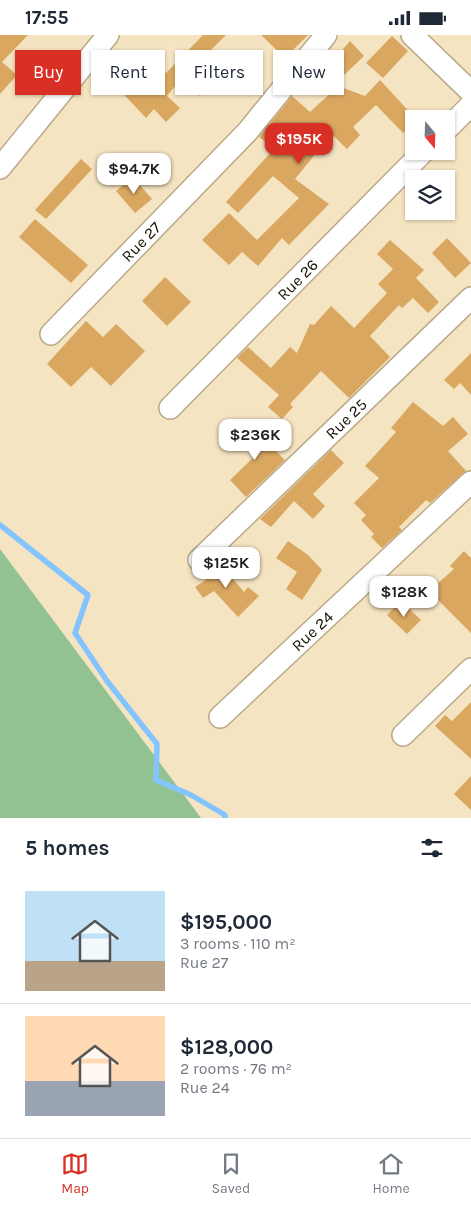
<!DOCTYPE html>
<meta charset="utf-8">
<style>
:root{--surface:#fff;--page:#f2f2f3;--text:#1f2937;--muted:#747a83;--line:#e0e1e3;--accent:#d93025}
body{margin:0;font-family:Karla,sans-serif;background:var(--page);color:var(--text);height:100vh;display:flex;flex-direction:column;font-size:19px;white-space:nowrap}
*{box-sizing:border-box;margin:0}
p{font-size:16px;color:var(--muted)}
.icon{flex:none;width:28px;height:28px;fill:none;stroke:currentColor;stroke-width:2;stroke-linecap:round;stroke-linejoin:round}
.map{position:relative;height:783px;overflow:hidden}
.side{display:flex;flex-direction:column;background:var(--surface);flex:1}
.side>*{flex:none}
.guide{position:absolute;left:15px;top:15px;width:441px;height:45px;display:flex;gap:10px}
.needle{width:32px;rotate:161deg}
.buttons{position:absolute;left:405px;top:75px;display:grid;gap:10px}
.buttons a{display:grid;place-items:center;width:50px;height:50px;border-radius:0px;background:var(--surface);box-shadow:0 1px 4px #0004;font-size:25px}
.price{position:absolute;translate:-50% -42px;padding:0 11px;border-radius:10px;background:#fff;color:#222;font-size:16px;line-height:32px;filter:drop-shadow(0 1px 2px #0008)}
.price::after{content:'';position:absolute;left:50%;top:30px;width:15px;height:11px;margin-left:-8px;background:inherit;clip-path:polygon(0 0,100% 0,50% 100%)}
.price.active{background:var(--accent);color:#fff}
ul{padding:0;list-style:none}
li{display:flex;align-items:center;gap:15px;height:125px;padding:0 25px}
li+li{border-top:1px solid var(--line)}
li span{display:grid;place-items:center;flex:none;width:140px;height:100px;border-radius:0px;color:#555}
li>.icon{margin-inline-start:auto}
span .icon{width:60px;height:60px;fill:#fffc;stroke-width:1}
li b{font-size:21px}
h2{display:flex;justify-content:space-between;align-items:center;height:60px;padding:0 25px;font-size:21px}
.chip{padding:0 18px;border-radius:0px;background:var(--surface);box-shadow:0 1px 4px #0004;font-size:18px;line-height:45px}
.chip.active{background:var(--accent);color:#fff}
.status{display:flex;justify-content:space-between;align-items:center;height:35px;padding:0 25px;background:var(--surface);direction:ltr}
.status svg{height:14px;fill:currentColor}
.tabs{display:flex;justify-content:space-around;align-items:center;height:70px;border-top:1px solid var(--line);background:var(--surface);font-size:14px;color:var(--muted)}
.tabs a{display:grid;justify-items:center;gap:2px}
.tabs .active{color:var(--accent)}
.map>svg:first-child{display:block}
.green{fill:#92c192}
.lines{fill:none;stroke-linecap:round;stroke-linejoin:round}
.stream{stroke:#83c4fe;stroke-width:5.5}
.building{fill:#d9a760}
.street-casing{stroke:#ba8;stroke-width:24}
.street{stroke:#fff;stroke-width:21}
.labels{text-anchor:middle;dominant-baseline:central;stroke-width:4;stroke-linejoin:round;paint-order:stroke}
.street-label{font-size:16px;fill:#191306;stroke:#fff}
</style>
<div class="status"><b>17:55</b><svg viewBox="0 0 49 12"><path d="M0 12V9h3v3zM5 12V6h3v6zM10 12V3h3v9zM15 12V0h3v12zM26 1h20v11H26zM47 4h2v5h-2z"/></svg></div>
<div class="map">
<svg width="471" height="783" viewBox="0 0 471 783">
<rect width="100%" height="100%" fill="#f5e4c1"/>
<!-- green -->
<polygon class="green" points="0,514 201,783 0,783"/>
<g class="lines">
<!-- stream -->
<polyline class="stream" points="0,490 88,560 75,598 107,646 157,709 156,745 191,760 225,780 225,783"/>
</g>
<!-- building -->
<g class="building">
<polygon points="0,0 28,0 2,27 17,40 0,59"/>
<polygon points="203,0 226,0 199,27 216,44 200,61 179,46 167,61 180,73 166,87 154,74 146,83 114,49 124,39 129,44 151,23 166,38"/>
<polygon points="261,0 308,0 285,23"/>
<polygon points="392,1 408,16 383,43 366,28"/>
<polygon points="350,6 364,21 343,41 330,29"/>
<polygon points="380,45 416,84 414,84 414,89 403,98 376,70 353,92 360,100 347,114 334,101 319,119 317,117 295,144 329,169 289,210 282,203 258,231 242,217 229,230 202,205 229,178 257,205 299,163 273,141 238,178 226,167 271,117 264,111 267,108 259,102 292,61 310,77 338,51 365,61"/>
<polygon points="81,124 92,134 46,184 35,175"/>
<polygon points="133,142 152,164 135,178 116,156"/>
<polygon points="35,184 88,230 71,248 19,202"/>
<polygon points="447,203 471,228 455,243 432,218"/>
<polygon points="390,205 424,235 416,243 439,267 428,278 413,263 402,273 399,270 370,301 390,322 349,363 321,336 290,369 293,372 282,384 268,372 279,360 237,323 248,312 271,333 290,312 297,318 310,289 314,290 331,271 354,293 387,258 378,249 393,234 377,219"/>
<polygon points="165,242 191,267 167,291 142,266"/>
<polygon points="86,286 103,302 116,289 145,316 111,351 91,332 71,352 47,329"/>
<polygon points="471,318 471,360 460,348 454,354 444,345"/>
<polygon points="413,367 443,391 453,382 468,399 448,416 466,436 430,468 426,465 399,492 402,495 382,513 371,502 374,499 361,485 366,480 354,468 379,443 365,431 396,397 391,393"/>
<polygon points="244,385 285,425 246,462 230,445 257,419 234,396"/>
<polygon points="331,415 344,428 313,459 325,471 313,484 294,466 271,492 260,484"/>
<polygon points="288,506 308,520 322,535 302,565 286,554 297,537 276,523"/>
<polygon points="464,516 471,523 471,598 429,556 454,534 450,531"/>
<polygon points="218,526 244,557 248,552 259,561 238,582 214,556 203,563 195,552 206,545 201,539"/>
<polygon points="401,566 421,585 407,599 387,580"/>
<polygon points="471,667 471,724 435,691 445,680 452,686"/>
<polygon points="471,741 471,775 454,759"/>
</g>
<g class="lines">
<defs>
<g id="street">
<polyline points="412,0 471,57"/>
<polyline points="446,95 471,70"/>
<polyline points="0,133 108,0"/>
<path id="s1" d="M51 299 248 96 326 0"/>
<path id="s2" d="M170 373 424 116"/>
<path id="s3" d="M199 525 471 263"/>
<path id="s4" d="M220 682 471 447"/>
<polyline points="403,700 471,634"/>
</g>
</defs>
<!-- street casing -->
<use href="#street" class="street-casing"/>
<!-- street -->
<use href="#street" class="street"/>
</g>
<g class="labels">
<!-- street labels -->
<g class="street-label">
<text stroke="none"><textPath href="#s1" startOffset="129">Rue 27</textPath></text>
<text stroke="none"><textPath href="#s2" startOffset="181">Rue 26</textPath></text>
<text stroke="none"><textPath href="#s3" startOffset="204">Rue 25</textPath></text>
<text stroke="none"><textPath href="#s4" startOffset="126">Rue 24</textPath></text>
</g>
</g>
</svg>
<div class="buttons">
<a><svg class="needle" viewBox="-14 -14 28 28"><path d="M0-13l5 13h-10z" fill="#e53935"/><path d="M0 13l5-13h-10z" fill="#747a83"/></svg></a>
<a><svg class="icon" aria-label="layers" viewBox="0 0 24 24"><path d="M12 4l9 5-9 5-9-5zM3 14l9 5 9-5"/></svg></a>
</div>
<b class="price active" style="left:299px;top:130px">$195K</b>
<b class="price" style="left:134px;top:160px">$94.7K</b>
<b class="price" style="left:255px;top:426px">$236K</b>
<b class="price" style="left:226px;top:554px">$125K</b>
<b class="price" style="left:404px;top:583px">$128K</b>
<div class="guide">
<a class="chip active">Buy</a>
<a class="chip">Rent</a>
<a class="chip">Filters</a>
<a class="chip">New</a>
</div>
</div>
<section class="side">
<h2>5 homes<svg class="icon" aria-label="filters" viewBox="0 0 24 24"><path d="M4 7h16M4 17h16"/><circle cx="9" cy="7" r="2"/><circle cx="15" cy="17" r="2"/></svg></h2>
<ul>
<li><span style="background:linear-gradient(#bfe0f5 70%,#b9a48a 0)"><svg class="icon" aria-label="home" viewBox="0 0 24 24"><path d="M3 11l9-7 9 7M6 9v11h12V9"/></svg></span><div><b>$195,000</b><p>3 rooms · 110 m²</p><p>Rue 27</p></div></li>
<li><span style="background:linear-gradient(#ffd9b3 65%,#9aa5b1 0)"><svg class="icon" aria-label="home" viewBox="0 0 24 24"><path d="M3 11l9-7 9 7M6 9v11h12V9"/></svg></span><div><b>$128,000</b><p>2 rooms · 76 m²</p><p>Rue 24</p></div></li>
</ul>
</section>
<nav class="tabs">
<a class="active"><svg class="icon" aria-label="map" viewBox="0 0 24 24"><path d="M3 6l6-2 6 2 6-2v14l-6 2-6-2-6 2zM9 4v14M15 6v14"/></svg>Map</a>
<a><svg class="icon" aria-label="saved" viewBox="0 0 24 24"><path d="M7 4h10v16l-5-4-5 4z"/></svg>Saved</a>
<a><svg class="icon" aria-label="home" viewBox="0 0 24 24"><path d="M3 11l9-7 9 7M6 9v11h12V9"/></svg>Home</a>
</nav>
